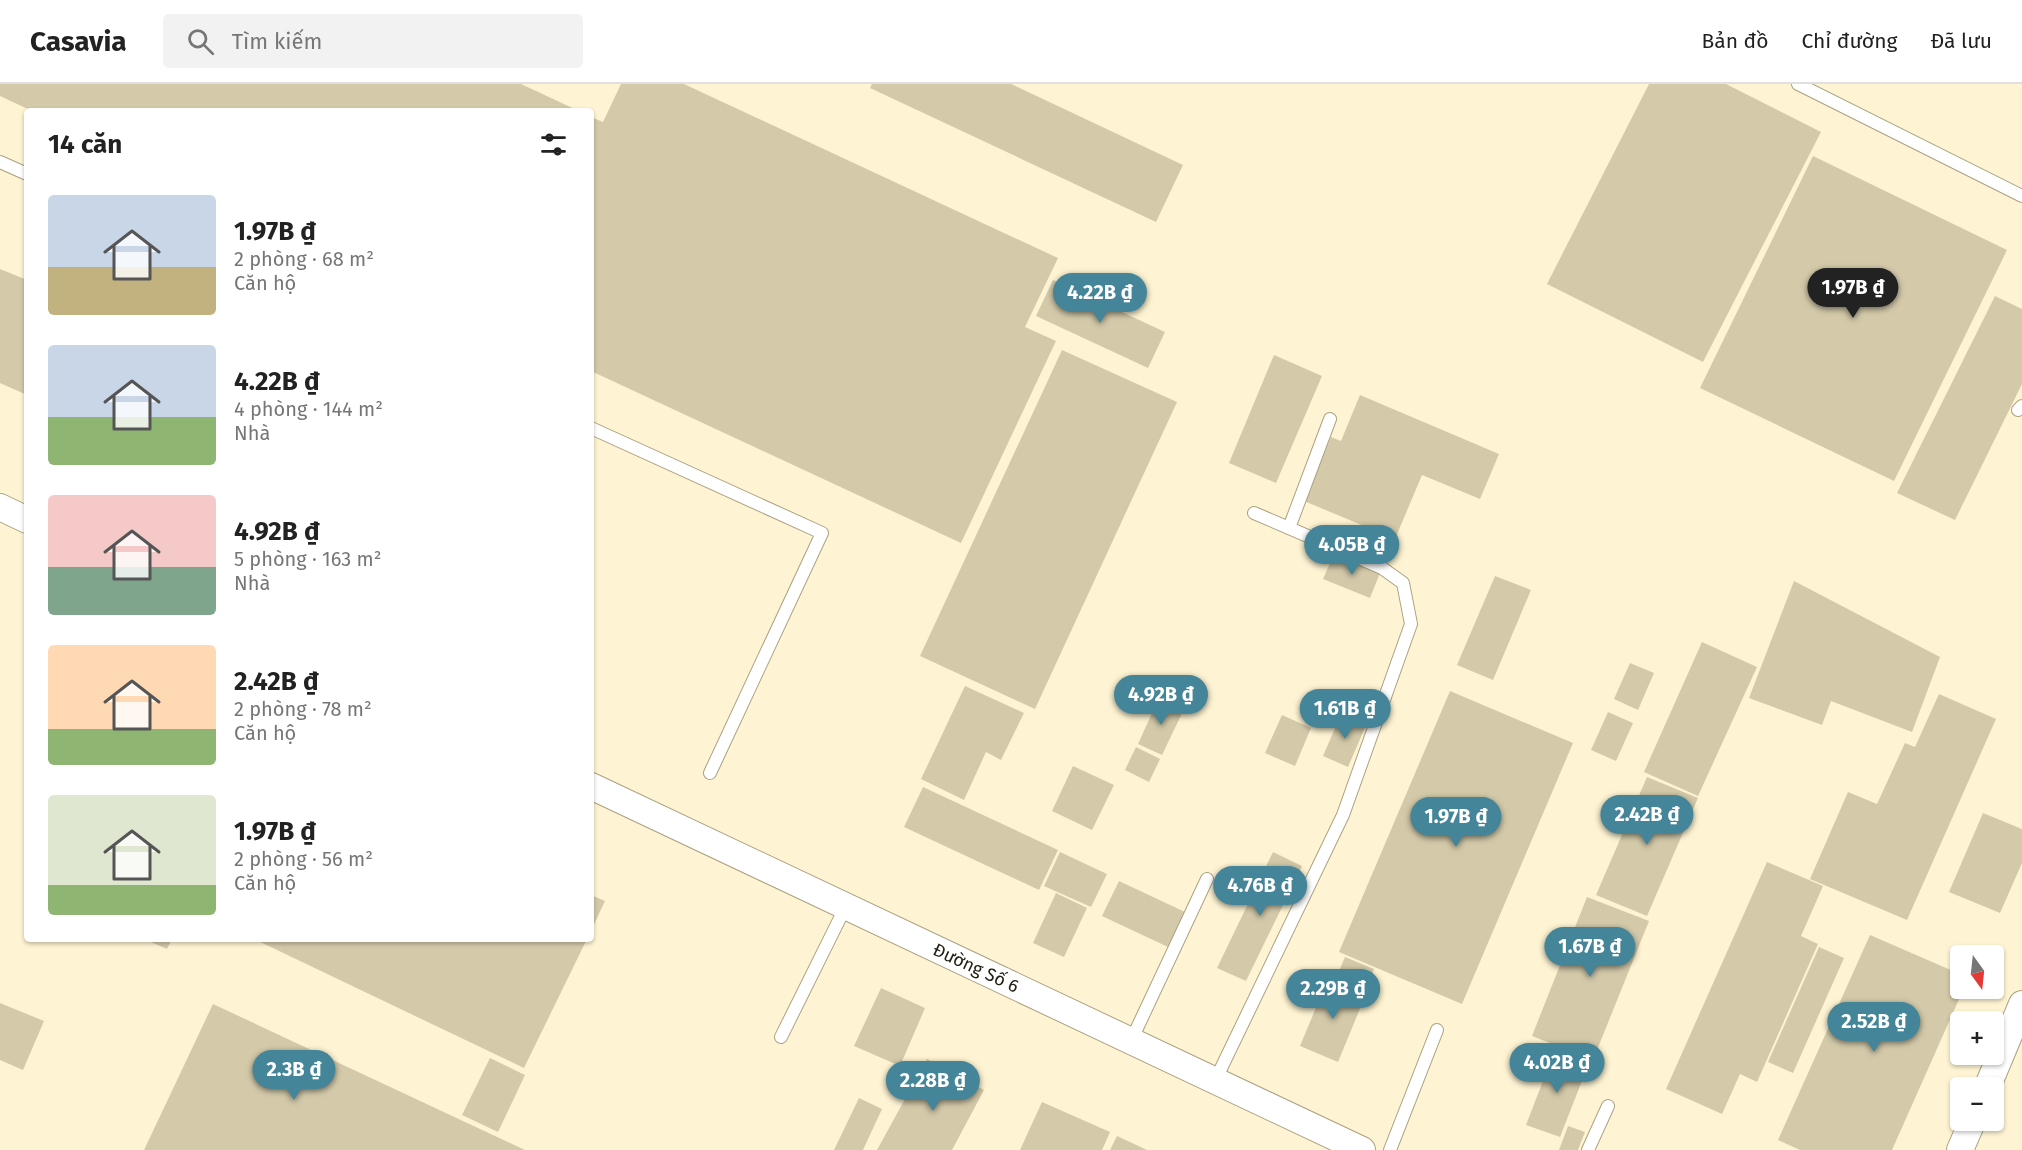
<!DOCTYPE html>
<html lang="vi">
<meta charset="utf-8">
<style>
:root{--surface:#fff;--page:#f2f2f2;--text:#222;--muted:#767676;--line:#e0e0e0;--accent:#458599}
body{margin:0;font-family:"Fira Sans",sans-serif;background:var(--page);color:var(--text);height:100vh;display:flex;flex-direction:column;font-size:22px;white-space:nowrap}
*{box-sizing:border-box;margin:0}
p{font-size:20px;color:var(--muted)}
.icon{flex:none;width:33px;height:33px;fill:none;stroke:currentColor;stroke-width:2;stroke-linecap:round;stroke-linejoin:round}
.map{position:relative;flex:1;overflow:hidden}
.sheet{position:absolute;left:24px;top:24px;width:570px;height:834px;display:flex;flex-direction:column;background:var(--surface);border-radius:6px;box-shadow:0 2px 4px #0004}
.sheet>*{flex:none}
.needle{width:39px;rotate:165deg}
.buttons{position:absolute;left:1950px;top:861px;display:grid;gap:12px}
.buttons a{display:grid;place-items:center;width:54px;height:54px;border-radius:6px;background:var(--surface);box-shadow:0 2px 4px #0004;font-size:30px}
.price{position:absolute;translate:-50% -51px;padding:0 14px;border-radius:21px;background:var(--accent);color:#fff;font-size:20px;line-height:39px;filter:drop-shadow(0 2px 3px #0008)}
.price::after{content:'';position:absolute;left:50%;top:36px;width:18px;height:14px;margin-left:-9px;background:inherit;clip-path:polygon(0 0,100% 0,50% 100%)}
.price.current{background:#222;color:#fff}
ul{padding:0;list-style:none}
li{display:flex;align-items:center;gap:18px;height:150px;padding:0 24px}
li span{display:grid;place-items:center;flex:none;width:168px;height:120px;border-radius:6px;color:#555}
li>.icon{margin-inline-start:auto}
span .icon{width:72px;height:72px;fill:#fffc;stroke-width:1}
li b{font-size:26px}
h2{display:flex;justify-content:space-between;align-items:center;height:72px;padding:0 24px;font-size:26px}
header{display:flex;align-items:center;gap:36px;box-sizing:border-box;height:84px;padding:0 30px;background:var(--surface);border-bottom:2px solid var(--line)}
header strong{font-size:28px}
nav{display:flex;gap:33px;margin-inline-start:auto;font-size:21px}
.search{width:420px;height:54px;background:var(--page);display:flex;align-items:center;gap:15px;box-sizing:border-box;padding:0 21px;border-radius:6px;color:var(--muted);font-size:22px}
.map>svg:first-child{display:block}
.building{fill:#d4caaa}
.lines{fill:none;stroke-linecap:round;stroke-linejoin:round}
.service-casing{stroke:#aba182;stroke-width:14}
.minor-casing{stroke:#aba182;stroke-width:28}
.service{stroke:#fff;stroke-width:12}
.minor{stroke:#fff;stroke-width:26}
.labels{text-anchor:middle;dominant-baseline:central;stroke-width:6;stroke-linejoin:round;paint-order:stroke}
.street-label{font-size:18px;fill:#242014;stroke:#fff}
</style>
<header>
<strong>Casavia</strong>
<div class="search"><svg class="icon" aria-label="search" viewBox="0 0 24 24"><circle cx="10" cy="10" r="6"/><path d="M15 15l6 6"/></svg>Tìm kiếm</div>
<nav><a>Bản đồ</a><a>Chỉ đường</a><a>Đã lưu</a></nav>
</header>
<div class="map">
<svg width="2022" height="1066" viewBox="0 0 2022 1066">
<rect width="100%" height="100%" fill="#fef4d3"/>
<!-- building -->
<g class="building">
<polygon points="0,0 521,0 579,27 32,27 0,12"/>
<polygon points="621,0 684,0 1058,174 1025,243 1056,257 961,459 591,287 591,33 603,38"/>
<polygon points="872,0 1011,0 1183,81 1156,138 870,4"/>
<polygon points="1649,0 1726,0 1821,48 1703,278 1547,200"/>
<polygon points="1813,72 2007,166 1894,397 1700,304"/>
<polygon points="0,185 27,196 27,311 0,299"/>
<polygon points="1053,196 1165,248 1148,284 1036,232"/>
<polygon points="1995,212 2022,225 2022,300 1955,436 1897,409"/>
<polygon points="1062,266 1177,318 1035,625 920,572"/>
<polygon points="1274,271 1322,292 1276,399 1229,379"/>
<polygon points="1360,311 1499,370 1480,415 1422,391 1395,455 1304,417 1331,353 1341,357"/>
<polygon points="1334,470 1380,489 1370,514 1323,495"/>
<polygon points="1495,492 1531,506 1493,596 1457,581"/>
<polygon points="1794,497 1940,573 1912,648 1831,617 1822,641 1749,614"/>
<polygon points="1702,558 1757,583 1698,712 1644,688"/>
<polygon points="1630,579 1654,589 1638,626 1614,615"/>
<polygon points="965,602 1024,629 1001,676 986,668 964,716 921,695"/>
<polygon points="1450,607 1573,659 1462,920 1339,868"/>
<polygon points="1939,610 1996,635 1907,836 1810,795 1848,708 1877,720 1905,659 1915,663"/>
<polygon points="1159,614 1184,625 1162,671 1138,660"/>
<polygon points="1342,628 1367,639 1348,683 1323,672"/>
<polygon points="1608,628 1633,639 1616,677 1591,666"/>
<polygon points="1282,631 1311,644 1295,682 1265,669"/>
<polygon points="1136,663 1160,675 1149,698 1125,686"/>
<polygon points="1073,682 1114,701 1092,746 1052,727"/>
<polygon points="1647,693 1698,714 1647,832 1596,811"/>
<polygon points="923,703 1058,766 1039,806 904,743"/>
<polygon points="1983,729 2022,745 2022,779 2000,829 1949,808"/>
<polygon points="1060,768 1107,790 1091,823 1044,802"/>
<polygon points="1273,768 1302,782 1246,897 1217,884"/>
<polygon points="1767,778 1823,802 1801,852 1818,860 1757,998 1740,990 1722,1030 1666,1005"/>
<polygon points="1119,797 1185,828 1168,863 1102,832"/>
<polygon points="1056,809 1087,824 1064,873 1033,859"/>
<polygon points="591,811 605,817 591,847"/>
<polygon points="1587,813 1649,837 1593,976 1532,952"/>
<polygon points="1870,851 1960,890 1960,904 1964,904 1892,1066 1800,1066 1778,1056"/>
<polygon points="144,855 172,855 167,865"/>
<polygon points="254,855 587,855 524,984"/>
<polygon points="1819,863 1844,874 1793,989 1768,978"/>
<polygon points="1345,873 1374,885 1366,904 1337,892"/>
<polygon points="1328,895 1366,910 1338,978 1300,962"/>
<polygon points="881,904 925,924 900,982 854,962"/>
<polygon points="0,919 44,937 23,986 0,976"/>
<polygon points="213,920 525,1066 144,1066"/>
<polygon points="1555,966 1589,979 1560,1053 1526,1041"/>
<polygon points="490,974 525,991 498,1048 462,1031"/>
<polygon points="927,975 984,1006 952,1066 877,1066"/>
<polygon points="859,1014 882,1025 863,1066 834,1066"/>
<polygon points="1042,1018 1110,1048 1102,1066 1020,1066"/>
<polygon points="1568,1042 1585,1048 1578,1066 1559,1066"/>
<polygon points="1117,1052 1147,1066 1110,1066"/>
</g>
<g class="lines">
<defs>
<g id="service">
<polyline points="1798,0 2022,112"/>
<polyline points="0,78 27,90"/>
<polyline points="2018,326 2022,322"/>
<polyline points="591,344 822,449 710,689"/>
<polyline points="1289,444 1330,335"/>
<polyline points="781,953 846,822"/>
<polyline points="1131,957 1207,795"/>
<polyline points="1215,997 1343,731 1411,540 1403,499 1382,484 1254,429"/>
<polyline points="1390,1066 1437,946"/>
<polyline points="1588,1066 1608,1022"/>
</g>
<g id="minor">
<polyline points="0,423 27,436"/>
<polyline points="591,702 1362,1066"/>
<polyline points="1987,1004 2022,920"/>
<polyline points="1960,1066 1973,1036"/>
</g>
</defs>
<!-- service casing -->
<use href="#service" class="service-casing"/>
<!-- minor casing -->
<use href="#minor" class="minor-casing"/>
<!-- service -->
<use href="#service" class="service"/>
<!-- minor -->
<use href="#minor" class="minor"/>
</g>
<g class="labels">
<!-- street labels -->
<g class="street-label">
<text transform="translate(976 884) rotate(25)">Đường Số 6</text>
</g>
</g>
</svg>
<div class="buttons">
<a><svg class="needle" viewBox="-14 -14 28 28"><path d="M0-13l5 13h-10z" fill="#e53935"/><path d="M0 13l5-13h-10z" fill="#767676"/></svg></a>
<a>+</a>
<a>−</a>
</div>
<b class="price current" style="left:1853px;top:235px">1.97B ₫</b>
<b class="price" style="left:1100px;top:240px">4.22B ₫</b>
<b class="price" style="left:1352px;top:492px">4.05B ₫</b>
<b class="price" style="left:1161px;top:642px">4.92B ₫</b>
<b class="price" style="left:1345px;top:656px">1.61B ₫</b>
<b class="price" style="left:1647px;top:762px">2.42B ₫</b>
<b class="price" style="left:1456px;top:764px">1.97B ₫</b>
<b class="price" style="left:1260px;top:833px">4.76B ₫</b>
<b class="price" style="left:1590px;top:894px">1.67B ₫</b>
<b class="price" style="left:1333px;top:936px">2.29B ₫</b>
<b class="price" style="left:1874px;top:969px">2.52B ₫</b>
<b class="price" style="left:1557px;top:1010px">4.02B ₫</b>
<b class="price" style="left:294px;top:1017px">2.3B ₫</b>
<b class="price" style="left:933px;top:1028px">2.28B ₫</b>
<section class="sheet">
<h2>14 căn<svg class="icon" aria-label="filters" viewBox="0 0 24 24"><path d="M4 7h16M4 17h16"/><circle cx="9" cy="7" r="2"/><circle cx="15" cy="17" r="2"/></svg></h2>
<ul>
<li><span style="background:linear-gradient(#c9d6e8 60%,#c2b280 0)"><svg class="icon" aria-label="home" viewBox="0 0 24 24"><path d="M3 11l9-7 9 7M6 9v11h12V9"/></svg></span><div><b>1.97B ₫</b><p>2 phòng · 68 m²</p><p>Căn hộ</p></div></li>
<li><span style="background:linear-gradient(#c9d6e8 60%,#8fb573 0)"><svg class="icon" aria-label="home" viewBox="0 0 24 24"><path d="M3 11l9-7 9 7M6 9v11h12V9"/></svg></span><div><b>4.22B ₫</b><p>4 phòng · 144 m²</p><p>Nhà</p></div></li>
<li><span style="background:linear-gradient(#f6c9c9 60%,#7fa58c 0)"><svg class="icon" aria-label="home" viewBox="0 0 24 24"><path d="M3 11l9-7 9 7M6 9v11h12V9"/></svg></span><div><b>4.92B ₫</b><p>5 phòng · 163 m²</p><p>Nhà</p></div></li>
<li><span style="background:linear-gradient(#ffd9b3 70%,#8fb573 0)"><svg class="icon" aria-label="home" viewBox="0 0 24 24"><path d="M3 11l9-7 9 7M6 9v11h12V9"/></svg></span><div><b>2.42B ₫</b><p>2 phòng · 78 m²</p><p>Căn hộ</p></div></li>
<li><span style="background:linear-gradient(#dfe7d0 75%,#8fb573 0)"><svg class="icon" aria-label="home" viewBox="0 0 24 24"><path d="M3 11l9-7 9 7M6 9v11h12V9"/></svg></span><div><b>1.97B ₫</b><p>2 phòng · 56 m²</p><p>Căn hộ</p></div></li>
</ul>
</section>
</div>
